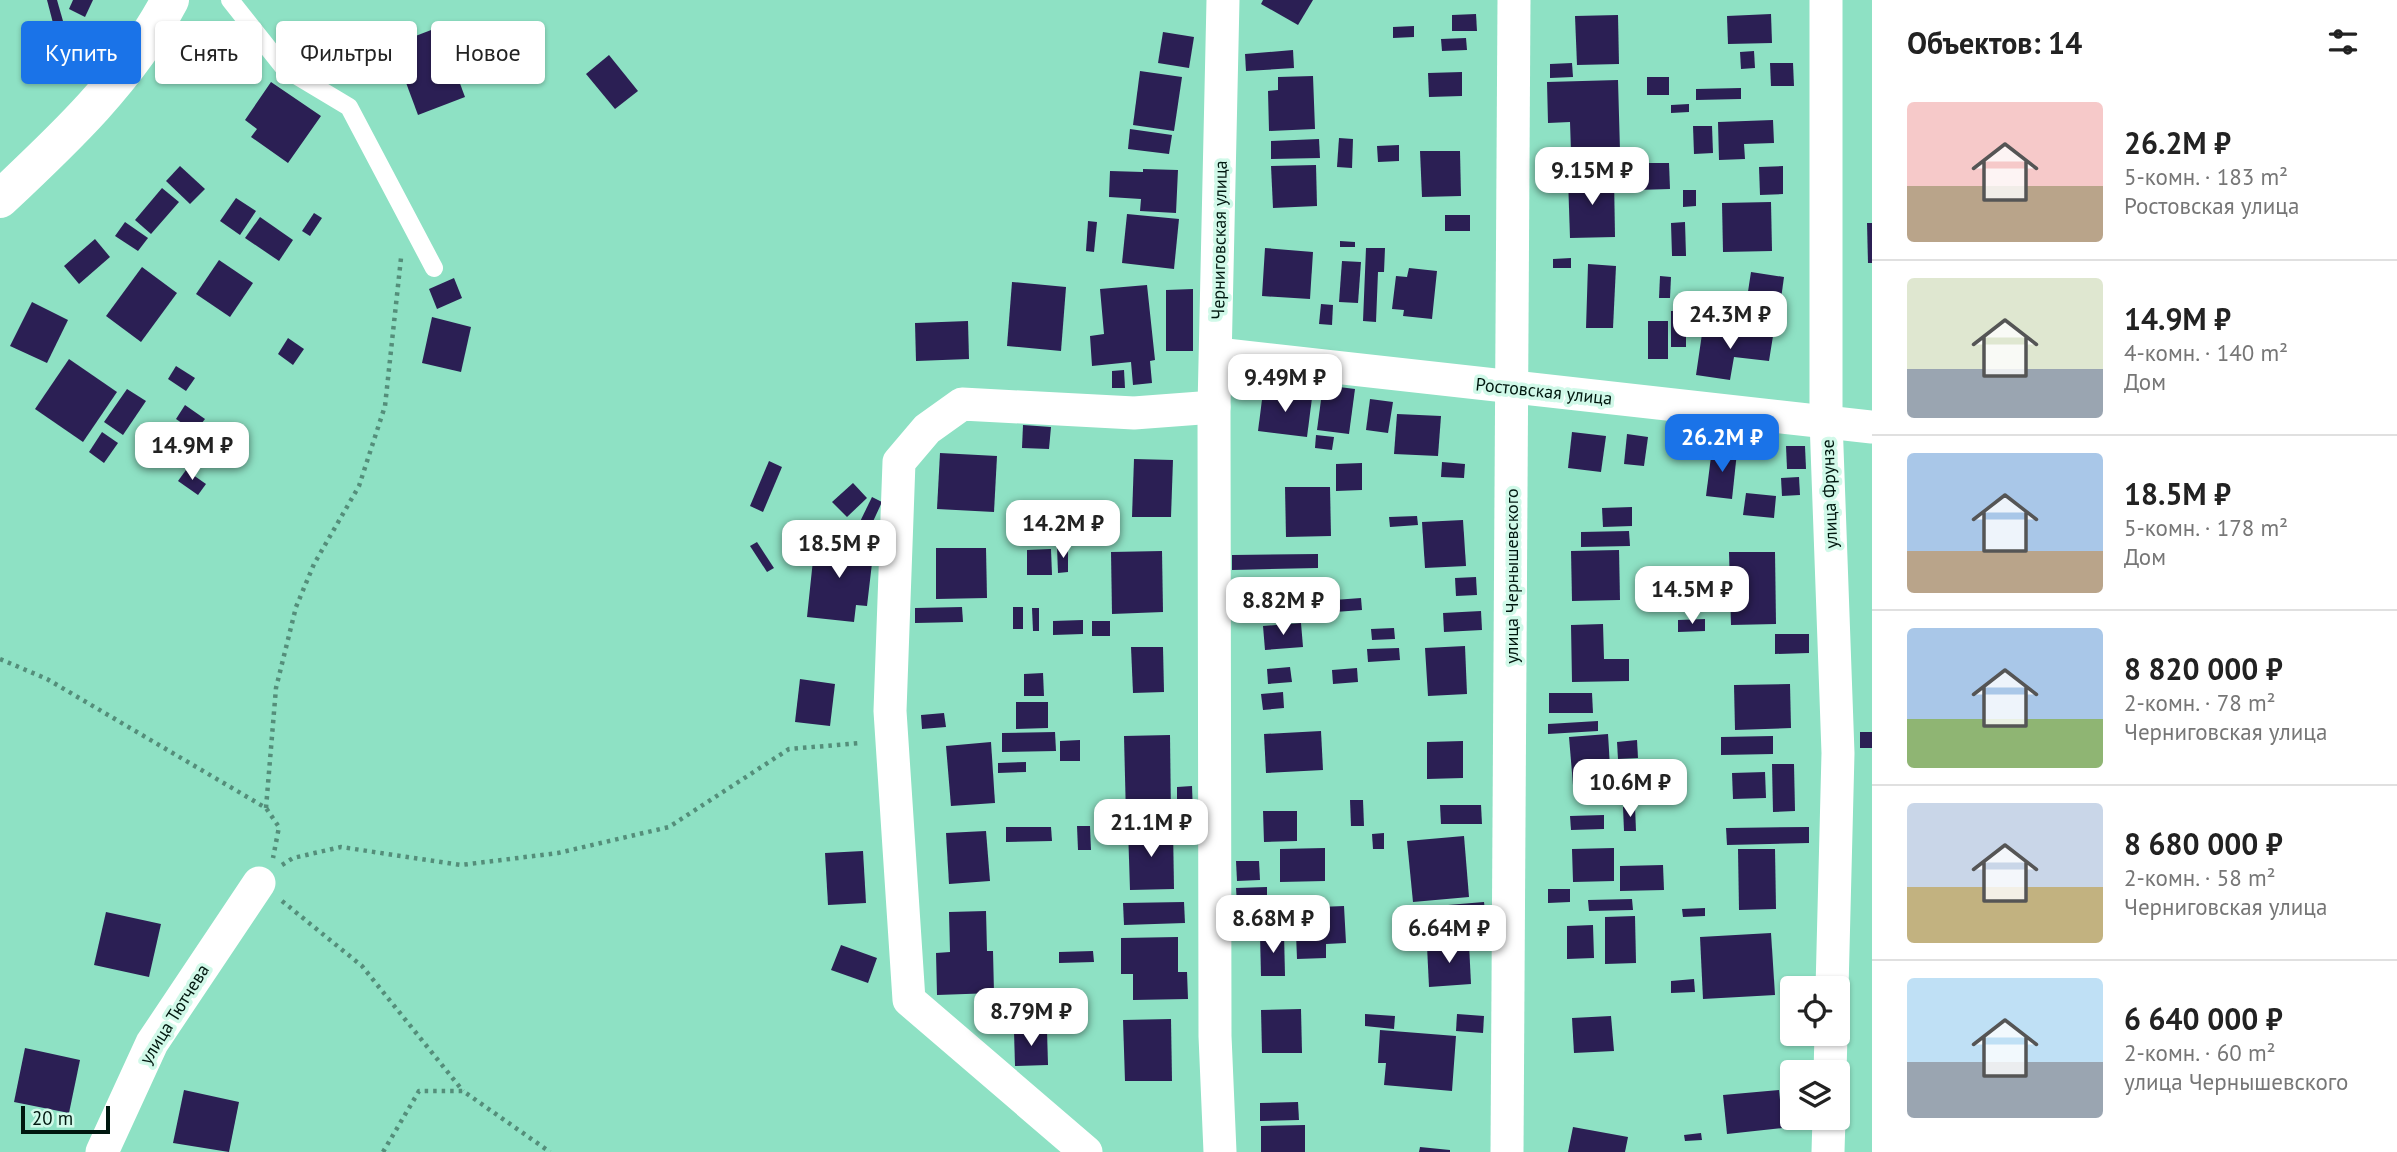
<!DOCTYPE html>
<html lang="ru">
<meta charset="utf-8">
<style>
:root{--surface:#fff;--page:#f6f6f6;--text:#222;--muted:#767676;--line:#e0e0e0;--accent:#1a73e8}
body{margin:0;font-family:"PT Sans",sans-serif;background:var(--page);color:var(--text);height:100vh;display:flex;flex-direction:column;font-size:26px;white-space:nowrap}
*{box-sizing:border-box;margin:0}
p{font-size:23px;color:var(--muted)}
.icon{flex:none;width:38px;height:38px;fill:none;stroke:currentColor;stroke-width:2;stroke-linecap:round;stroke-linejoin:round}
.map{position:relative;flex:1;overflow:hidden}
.drawer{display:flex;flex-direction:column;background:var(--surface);width:525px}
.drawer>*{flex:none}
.top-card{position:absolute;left:21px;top:21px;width:665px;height:63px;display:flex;gap:14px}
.tools{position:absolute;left:1780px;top:976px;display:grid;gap:14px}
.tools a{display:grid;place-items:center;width:70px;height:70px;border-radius:7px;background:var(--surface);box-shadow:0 2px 5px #0004;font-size:35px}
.scale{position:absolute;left:21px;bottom:18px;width:89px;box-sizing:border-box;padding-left:7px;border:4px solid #00170f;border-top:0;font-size:19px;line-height:24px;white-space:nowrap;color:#00170f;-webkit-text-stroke:5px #d1f9e9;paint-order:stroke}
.price{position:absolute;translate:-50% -60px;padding:0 16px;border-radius:14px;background:#fff;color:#222;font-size:23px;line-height:46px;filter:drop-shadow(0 2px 4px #0008)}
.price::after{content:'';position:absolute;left:50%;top:42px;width:21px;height:16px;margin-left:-10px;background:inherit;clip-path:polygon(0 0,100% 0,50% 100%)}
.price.selected{background:var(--accent);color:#fff}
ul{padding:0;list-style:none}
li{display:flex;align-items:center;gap:21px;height:175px;padding:0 35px}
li+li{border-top:2px solid var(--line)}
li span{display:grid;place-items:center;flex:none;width:196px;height:140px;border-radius:7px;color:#555}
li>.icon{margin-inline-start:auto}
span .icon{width:84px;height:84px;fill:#fffc;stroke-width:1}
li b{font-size:30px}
h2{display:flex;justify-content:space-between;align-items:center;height:84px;padding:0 35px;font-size:30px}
.pill{padding:0 24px;border-radius:7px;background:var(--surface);box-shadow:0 2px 5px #0004;font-size:24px;line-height:63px}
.pill.selected{background:var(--accent);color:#fff}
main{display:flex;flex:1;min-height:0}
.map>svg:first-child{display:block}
.building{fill:#2b1f54}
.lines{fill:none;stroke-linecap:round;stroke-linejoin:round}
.path{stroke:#548e7a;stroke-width:4.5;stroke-dasharray:3.5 5;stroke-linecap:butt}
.service{stroke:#fff;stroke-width:18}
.minor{stroke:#fff;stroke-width:33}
.tertiary{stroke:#fff;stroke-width:38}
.labels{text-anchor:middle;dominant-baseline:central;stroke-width:7;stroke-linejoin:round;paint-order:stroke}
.street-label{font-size:18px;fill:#00170f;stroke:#d1f9e9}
</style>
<main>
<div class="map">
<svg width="1872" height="1152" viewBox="0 0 1872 1152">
<rect width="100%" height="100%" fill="#8ee1c4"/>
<!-- building -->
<g class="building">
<polygon points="47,0 57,0 63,21 53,23"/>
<polygon points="73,0 93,0 85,17 69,9"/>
<polygon points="1263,0 1313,0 1298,25 1261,4"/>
<polygon points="1476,14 1477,31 1452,31 1452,15"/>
<polygon points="1771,14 1772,43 1728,44 1727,16"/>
<polygon points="1618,15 1619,64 1577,65 1575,16"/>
<polygon points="1414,26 1414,37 1393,38 1393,27"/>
<polygon points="439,27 465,97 418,115 392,45"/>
<polygon points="1163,32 1194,37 1189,68 1158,63"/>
<polygon points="1466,38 1467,50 1442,51 1441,39"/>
<polygon points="1293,50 1294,68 1246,71 1245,54"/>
<polygon points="1754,51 1755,68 1741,69 1740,52"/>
<polygon points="609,55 638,91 615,109 586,74"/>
<polygon points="1572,63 1573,77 1550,78 1550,64"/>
<polygon points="1770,63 1793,63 1794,86 1771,86"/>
<polygon points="1140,71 1182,77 1174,131 1133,125"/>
<polygon points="1462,72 1462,96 1429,97 1428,73"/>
<polygon points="1313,76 1315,129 1269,131 1268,91 1278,90 1278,77"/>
<rect x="1647" y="77" width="22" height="18"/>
<polygon points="1618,80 1620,151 1571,152 1570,122 1548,123 1547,82"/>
<polygon points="271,82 321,116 288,163 251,137 257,129 245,120"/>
<polygon points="1741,88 1741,99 1696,100 1696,89"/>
<polygon points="1689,104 1689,112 1671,113 1671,105"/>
<polygon points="1773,120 1774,143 1744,144 1745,159 1719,160 1718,122"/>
<polygon points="1693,126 1712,126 1713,153 1694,154"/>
<polygon points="1130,129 1172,135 1169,154 1128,149"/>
<polygon points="1339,138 1353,139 1352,168 1337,167"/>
<polygon points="1319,139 1320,158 1271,159 1271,141"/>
<polygon points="1399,145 1399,161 1378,162 1377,146"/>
<polygon points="1420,151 1460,151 1461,196 1422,197"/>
<polygon points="1637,163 1669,163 1670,189 1637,190"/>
<polygon points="1316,165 1317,206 1273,208 1271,166"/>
<polygon points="180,166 205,189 190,204 166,181"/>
<polygon points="1783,166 1783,194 1760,195 1759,167"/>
<polygon points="1143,169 1178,170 1176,213 1140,211 1141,199 1109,197 1110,171 1143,172"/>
<polygon points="1614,177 1615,237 1570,238 1568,178"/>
<polygon points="162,188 179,202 151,234 135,220"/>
<polygon points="1683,190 1696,190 1696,206 1683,207"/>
<polygon points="236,198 256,211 240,235 220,221"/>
<polygon points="1771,202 1772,251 1723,252 1722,203"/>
<polygon points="314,213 322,218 310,236 302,231"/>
<polygon points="1127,214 1179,219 1174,269 1122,263"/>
<rect x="1445" y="215" width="25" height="16"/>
<polygon points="260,217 293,240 279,261 245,238"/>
<polygon points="1088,221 1097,222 1094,252 1086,251"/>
<polygon points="125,222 148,238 138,251 115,236"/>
<polygon points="1685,222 1686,256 1672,256 1671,223"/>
<polygon points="1867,223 1872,223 1872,263 1868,263"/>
<polygon points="95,239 110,257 79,284 64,266"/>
<polygon points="1340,241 1355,242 1355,247 1340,247"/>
<polygon points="1265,248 1313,252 1310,299 1262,296"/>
<polygon points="1366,248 1385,248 1384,272 1378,272 1376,322 1363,321"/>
<polygon points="1571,258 1571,268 1553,268 1553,259"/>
<polygon points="219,260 253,283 230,317 196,294"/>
<polygon points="1342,261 1361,262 1358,303 1339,302"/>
<polygon points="1588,264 1616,266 1613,328 1586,328"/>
<polygon points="142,267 177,293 141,342 106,316"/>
<polygon points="1409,268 1437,271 1432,319 1403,316 1404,310 1392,309 1396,276 1407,277"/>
<polygon points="1751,272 1784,277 1777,328 1743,324"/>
<polygon points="1660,276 1671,277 1670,298 1659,298"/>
<polygon points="454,278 462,298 437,309 429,289"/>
<polygon points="1012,282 1066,287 1061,351 1007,346"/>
<polygon points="1147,285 1155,360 1150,361 1152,383 1133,385 1131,362 1092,366 1090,336 1104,334 1100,289"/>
<polygon points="1193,289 1193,351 1166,351 1166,290"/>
<polygon points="32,302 68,320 47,363 10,346"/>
<polygon points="1321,304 1333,305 1332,325 1319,324"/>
<rect x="1671" y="311" width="15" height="36"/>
<polygon points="432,317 471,327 461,372 422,363"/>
<polygon points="968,321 969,359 916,361 915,323"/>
<rect x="1648" y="321" width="20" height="38"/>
<polygon points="1703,327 1773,336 1769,361 1734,357 1730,380 1696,375"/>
<polygon points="288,338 304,349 293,365 278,354"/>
<polygon points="69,359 117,392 83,442 35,409"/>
<polygon points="176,366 195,378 186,391 168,379"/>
<polygon points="1124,370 1125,388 1112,388 1112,371"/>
<polygon points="1323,385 1355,389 1349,434 1317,430"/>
<polygon points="127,389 146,401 123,435 104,422"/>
<polygon points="1263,392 1312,398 1307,437 1258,431"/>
<polygon points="1370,399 1393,402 1388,433 1366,430"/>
<polygon points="185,405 205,419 195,432 176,419"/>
<polygon points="1397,414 1441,416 1438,456 1394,454"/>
<polygon points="1023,425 1051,427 1049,449 1022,448"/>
<polygon points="102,432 118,443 104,463 89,452"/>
<polygon points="1572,432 1606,436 1601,472 1568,468"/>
<polygon points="1627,434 1648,437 1644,466 1624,464"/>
<polygon points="1316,435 1334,437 1332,450 1315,448"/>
<polygon points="1786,446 1805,446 1806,469 1787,469"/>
<polygon points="1712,449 1737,452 1732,499 1706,496"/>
<polygon points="940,453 997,456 994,512 937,509"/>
<polygon points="1134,459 1173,460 1171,517 1132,517"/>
<polygon points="769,461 782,467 763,512 750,506"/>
<polygon points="1442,462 1465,464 1464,478 1441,477"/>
<polygon points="1362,463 1362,490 1336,491 1336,464"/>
<polygon points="186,470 206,484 198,495 178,481"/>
<polygon points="1799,477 1800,495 1782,496 1781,478"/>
<polygon points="853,483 867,498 847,517 832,502"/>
<polygon points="1285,487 1330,487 1331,536 1286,537"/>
<polygon points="1746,493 1776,496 1774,518 1743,515"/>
<polygon points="872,497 882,502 864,541 853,536"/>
<polygon points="1632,507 1632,526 1603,527 1602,508"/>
<polygon points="1104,516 1105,534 1055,535 1055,517"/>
<polygon points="1417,516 1418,525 1390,527 1389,517"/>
<polygon points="1463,520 1466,566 1425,568 1422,522"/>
<polygon points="1027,521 1048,522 1047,537 1026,535"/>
<polygon points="1629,531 1630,546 1581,547 1581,532"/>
<polygon points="815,541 874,546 867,606 856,605 854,622 807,617"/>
<polygon points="757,542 774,568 767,572 750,546"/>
<polygon points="1057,547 1068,547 1068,572 1058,573"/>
<polygon points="936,548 986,548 987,598 936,599"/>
<polygon points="1051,549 1052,575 1027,575 1027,550"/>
<polygon points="1619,550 1620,600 1572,601 1571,551"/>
<polygon points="1162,551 1163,612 1112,614 1111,552"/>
<polygon points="1729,552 1775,552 1776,624 1731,625"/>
<polygon points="1318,554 1318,568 1232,570 1232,555"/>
<polygon points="1476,577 1477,595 1456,596 1455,578"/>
<polygon points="1323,591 1325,612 1302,614 1300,593"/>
<polygon points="1361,598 1362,610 1335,612 1334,600"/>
<polygon points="962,607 963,622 915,623 915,608"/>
<rect x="1013" y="607" width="10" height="22"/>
<polygon points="1032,608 1039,608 1039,631 1033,631"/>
<polygon points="1481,611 1482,630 1444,632 1443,613"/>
<polygon points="1705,619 1705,631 1678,632 1678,620"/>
<polygon points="1083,620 1083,634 1053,635 1053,621"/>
<rect x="1092" y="621" width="18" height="15"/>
<polygon points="1301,623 1303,647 1265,650 1263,626"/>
<polygon points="1603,624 1604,659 1629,659 1629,681 1572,682 1571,625"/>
<polygon points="1394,628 1395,639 1372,640 1371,629"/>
<polygon points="1775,634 1809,634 1809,653 1775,654"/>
<polygon points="1465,646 1467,694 1428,696 1425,648"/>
<polygon points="1131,647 1163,647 1164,692 1133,693"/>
<polygon points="1399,648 1400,660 1368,662 1367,649"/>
<polygon points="1290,667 1292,682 1268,684 1267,669"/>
<polygon points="1357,668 1358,682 1333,684 1332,670"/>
<polygon points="1043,673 1044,696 1024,696 1024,674"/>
<polygon points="800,679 835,684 830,726 795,722"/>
<polygon points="1790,684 1791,728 1735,730 1734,685"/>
<polygon points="1283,692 1284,708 1263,710 1261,694"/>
<polygon points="1549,693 1592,693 1593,713 1549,713"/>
<polygon points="1016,702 1048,702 1048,728 1016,729"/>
<polygon points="944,713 946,727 922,729 921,715"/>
<polygon points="1598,721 1598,731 1548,734 1548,724"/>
<polygon points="1321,731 1323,770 1266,773 1264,734"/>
<polygon points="1055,732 1056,751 1002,752 1002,733"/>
<rect x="1860" y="732" width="12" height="16"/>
<polygon points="1608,734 1611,783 1573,785 1569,737"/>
<polygon points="1170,735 1171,816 1126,817 1124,736"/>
<polygon points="1773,736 1773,754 1721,755 1721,737"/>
<polygon points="1080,740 1080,761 1060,761 1060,741"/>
<polygon points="1637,740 1638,758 1618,759 1617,742"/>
<polygon points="1463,741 1463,778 1427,779 1427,742"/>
<polygon points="991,742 995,803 951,806 946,746"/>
<polygon points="1026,762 1026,772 998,773 998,763"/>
<polygon points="1683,763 1683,785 1670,786 1670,764"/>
<polygon points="1772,764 1794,764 1795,811 1773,812"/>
<polygon points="1765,772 1766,798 1733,799 1732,773"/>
<polygon points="1192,786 1193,814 1177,814 1177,787"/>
<polygon points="1350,800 1363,800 1364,826 1351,826"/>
<polygon points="1440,805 1481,805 1482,824 1441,824"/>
<polygon points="1635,806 1636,831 1624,831 1623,807"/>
<polygon points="1263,811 1297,811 1297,841 1264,842"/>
<polygon points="1604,815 1604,829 1571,830 1570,816"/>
<polygon points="1077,826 1090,826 1091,850 1078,850"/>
<polygon points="1006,827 1051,827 1052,841 1006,842"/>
<polygon points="1809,827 1809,843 1727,845 1726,828"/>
<polygon points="1128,828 1173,828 1174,889 1130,890"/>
<polygon points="986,831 990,881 949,884 946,833"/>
<polygon points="1384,833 1384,849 1373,849 1372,834"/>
<polygon points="1464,836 1469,897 1413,902 1407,841"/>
<polygon points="1325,848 1325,881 1280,882 1280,849"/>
<polygon points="1614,848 1614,881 1573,882 1572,849"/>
<polygon points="1738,849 1775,849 1776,909 1739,910"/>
<polygon points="863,851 866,903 828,905 825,853"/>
<polygon points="1236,861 1259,861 1260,880 1237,881"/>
<polygon points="1663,865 1664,890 1620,891 1620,866"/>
<polygon points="1267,887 1267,902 1237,903 1236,888"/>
<polygon points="1548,889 1570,889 1570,902 1548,903"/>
<polygon points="1632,899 1633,910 1589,911 1588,900"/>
<polygon points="1184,902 1185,923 1124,925 1123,903"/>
<polygon points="1484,902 1487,929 1451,933 1448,905"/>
<polygon points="1344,906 1346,943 1326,944 1326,958 1297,959 1295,908"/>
<polygon points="1705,908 1705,916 1683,917 1682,909"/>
<polygon points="986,911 987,951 993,951 994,993 937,995 936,953 950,952 949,912"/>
<polygon points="106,912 161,924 149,977 94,965"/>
<polygon points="1635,916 1636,963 1605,964 1605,917"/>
<polygon points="1593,925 1594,958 1567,959 1567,926"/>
<polygon points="1284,933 1285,976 1261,976 1260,934"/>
<polygon points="1771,933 1775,995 1703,999 1700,937"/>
<polygon points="1178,937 1178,972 1187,972 1188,999 1133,1000 1133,974 1121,974 1121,938"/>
<polygon points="1469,944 1471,984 1429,987 1427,946"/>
<polygon points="841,945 877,958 868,983 831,970"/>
<polygon points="1093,951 1094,962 1059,963 1059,952"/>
<polygon points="1694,979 1695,992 1671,993 1671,981"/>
<polygon points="1081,999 1082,1008 1060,1009 1060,1000"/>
<polygon points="1301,1009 1302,1053 1262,1053 1261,1010"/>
<polygon points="1365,1014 1395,1016 1394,1029 1365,1026"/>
<polygon points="1457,1014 1484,1016 1483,1033 1456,1031"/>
<polygon points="1611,1016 1614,1051 1574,1053 1572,1018"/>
<polygon points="1171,1019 1172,1081 1125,1081 1123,1020"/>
<polygon points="1047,1030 1048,1065 1015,1066 1014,1031"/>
<polygon points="1380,1030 1456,1036 1452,1091 1384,1085 1386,1063 1378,1063"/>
<polygon points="25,1048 80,1060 69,1113 14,1102"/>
<polygon points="184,1090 239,1102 229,1152 173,1143"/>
<polygon points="1779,1090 1783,1128 1727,1134 1723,1095"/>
<polygon points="1298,1102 1299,1120 1260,1121 1260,1103"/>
<polygon points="1305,1125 1305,1152 1261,1152 1261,1126"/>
<polygon points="1573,1127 1628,1137 1625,1152 1568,1152"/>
<polygon points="1701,1133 1702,1140 1685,1141 1684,1135"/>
<polygon points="1420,1147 1450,1150 1450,1152 1419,1152"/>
</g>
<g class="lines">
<!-- path -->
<g class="path">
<polyline points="0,659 47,679 266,808 279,827 273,858"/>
<polyline points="266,808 276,688 296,607 314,564 359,486 385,406 401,258"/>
<polyline points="282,865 293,858 341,847 461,865 558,853 669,827 789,749 861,743"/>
<polyline points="282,901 362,966 463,1091"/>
<polyline points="383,1152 419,1091 463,1091 550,1152"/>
</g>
<!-- service -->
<polyline class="service" points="230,0 284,68 349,107 434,268"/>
<!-- minor -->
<g class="minor">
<polyline points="1826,0 1826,420 1838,753 1832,989"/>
<polyline points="1217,354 1872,427"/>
<polyline points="1830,1073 1831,1034"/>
<polyline points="102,1152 152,1043 259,883"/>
<polyline points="1086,1152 909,1000 890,711 899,462 927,429 962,404 1134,413 1214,407"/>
<polyline points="1220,1152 1215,1036 1214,407 1223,0"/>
<polyline points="1507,1152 1514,0"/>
<polyline points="1828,1152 1829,1118"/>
</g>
<!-- tertiary -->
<path class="tertiary" d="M0 199C64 139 129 78 170 0"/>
</g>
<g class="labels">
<!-- street labels -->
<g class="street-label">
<text transform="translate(1219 240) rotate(-89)">Черниговская улица</text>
<text transform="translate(1544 391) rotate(6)">Ростовская улица</text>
<text transform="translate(1829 494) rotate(-92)">улица Фрунзе</text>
<text transform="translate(1511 576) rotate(-90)">улица Чернышевского</text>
<text transform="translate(174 1014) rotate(-58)">улица Тютчева</text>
</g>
</g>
</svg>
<div class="tools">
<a><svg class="icon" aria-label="locate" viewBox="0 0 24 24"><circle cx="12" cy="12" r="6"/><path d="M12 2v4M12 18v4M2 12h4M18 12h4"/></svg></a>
<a><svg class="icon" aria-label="layers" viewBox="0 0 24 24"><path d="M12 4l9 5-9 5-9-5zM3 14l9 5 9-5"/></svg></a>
</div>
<div class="scale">20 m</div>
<b class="price" style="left:1592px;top:207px">9.15M ₽</b>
<b class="price" style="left:1730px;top:351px">24.3M ₽</b>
<b class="price" style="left:1285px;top:414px">9.49M ₽</b>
<b class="price selected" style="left:1722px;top:474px">26.2M ₽</b>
<b class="price" style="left:192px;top:482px">14.9M ₽</b>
<b class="price" style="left:1063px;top:560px">14.2M ₽</b>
<b class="price" style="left:839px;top:580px">18.5M ₽</b>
<b class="price" style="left:1692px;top:626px">14.5M ₽</b>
<b class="price" style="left:1283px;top:637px">8.82M ₽</b>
<b class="price" style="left:1630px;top:819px">10.6M ₽</b>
<b class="price" style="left:1151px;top:859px">21.1M ₽</b>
<b class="price" style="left:1273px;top:955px">8.68M ₽</b>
<b class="price" style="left:1449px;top:965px">6.64M ₽</b>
<b class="price" style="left:1031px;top:1048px">8.79M ₽</b>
<div class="top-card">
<a class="pill selected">Купить</a>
<a class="pill">Снять</a>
<a class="pill">Фильтры</a>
<a class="pill">Новое</a>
</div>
</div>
<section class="drawer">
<h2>Объектов: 14<svg class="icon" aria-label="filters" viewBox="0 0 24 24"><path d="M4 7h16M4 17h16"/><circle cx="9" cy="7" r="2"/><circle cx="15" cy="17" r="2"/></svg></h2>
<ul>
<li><span style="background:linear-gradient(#f6c9c9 60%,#b9a48a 0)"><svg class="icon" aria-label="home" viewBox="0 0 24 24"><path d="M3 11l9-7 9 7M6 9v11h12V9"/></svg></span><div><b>26.2M ₽</b><p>5-комн. · 183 m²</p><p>Ростовская улица</p></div></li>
<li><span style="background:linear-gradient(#dfe7d0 65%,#9aa5b1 0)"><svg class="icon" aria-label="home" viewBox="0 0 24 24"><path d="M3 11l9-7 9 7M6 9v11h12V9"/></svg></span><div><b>14.9M ₽</b><p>4-комн. · 140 m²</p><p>Дом</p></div></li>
<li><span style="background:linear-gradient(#a9c7e8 70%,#b9a48a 0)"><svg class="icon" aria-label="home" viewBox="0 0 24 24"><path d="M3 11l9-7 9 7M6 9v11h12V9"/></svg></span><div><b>18.5M ₽</b><p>5-комн. · 178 m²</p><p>Дом</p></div></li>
<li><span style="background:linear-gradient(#a9c7e8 65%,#8fb573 0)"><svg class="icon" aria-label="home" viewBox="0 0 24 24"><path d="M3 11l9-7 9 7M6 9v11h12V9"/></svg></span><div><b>8 820 000 ₽</b><p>2-комн. · 78 m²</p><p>Черниговская улица</p></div></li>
<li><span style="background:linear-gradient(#c9d6e8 60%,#c2b280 0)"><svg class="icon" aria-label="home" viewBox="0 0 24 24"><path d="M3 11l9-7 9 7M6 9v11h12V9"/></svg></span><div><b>8 680 000 ₽</b><p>2-комн. · 58 m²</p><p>Черниговская улица</p></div></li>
<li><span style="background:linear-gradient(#bfe0f5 60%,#9aa5b1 0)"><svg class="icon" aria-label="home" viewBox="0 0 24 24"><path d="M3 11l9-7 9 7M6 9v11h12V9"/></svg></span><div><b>6 640 000 ₽</b><p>2-комн. · 60 m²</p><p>улица Чернышевского</p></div></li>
</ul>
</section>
</main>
